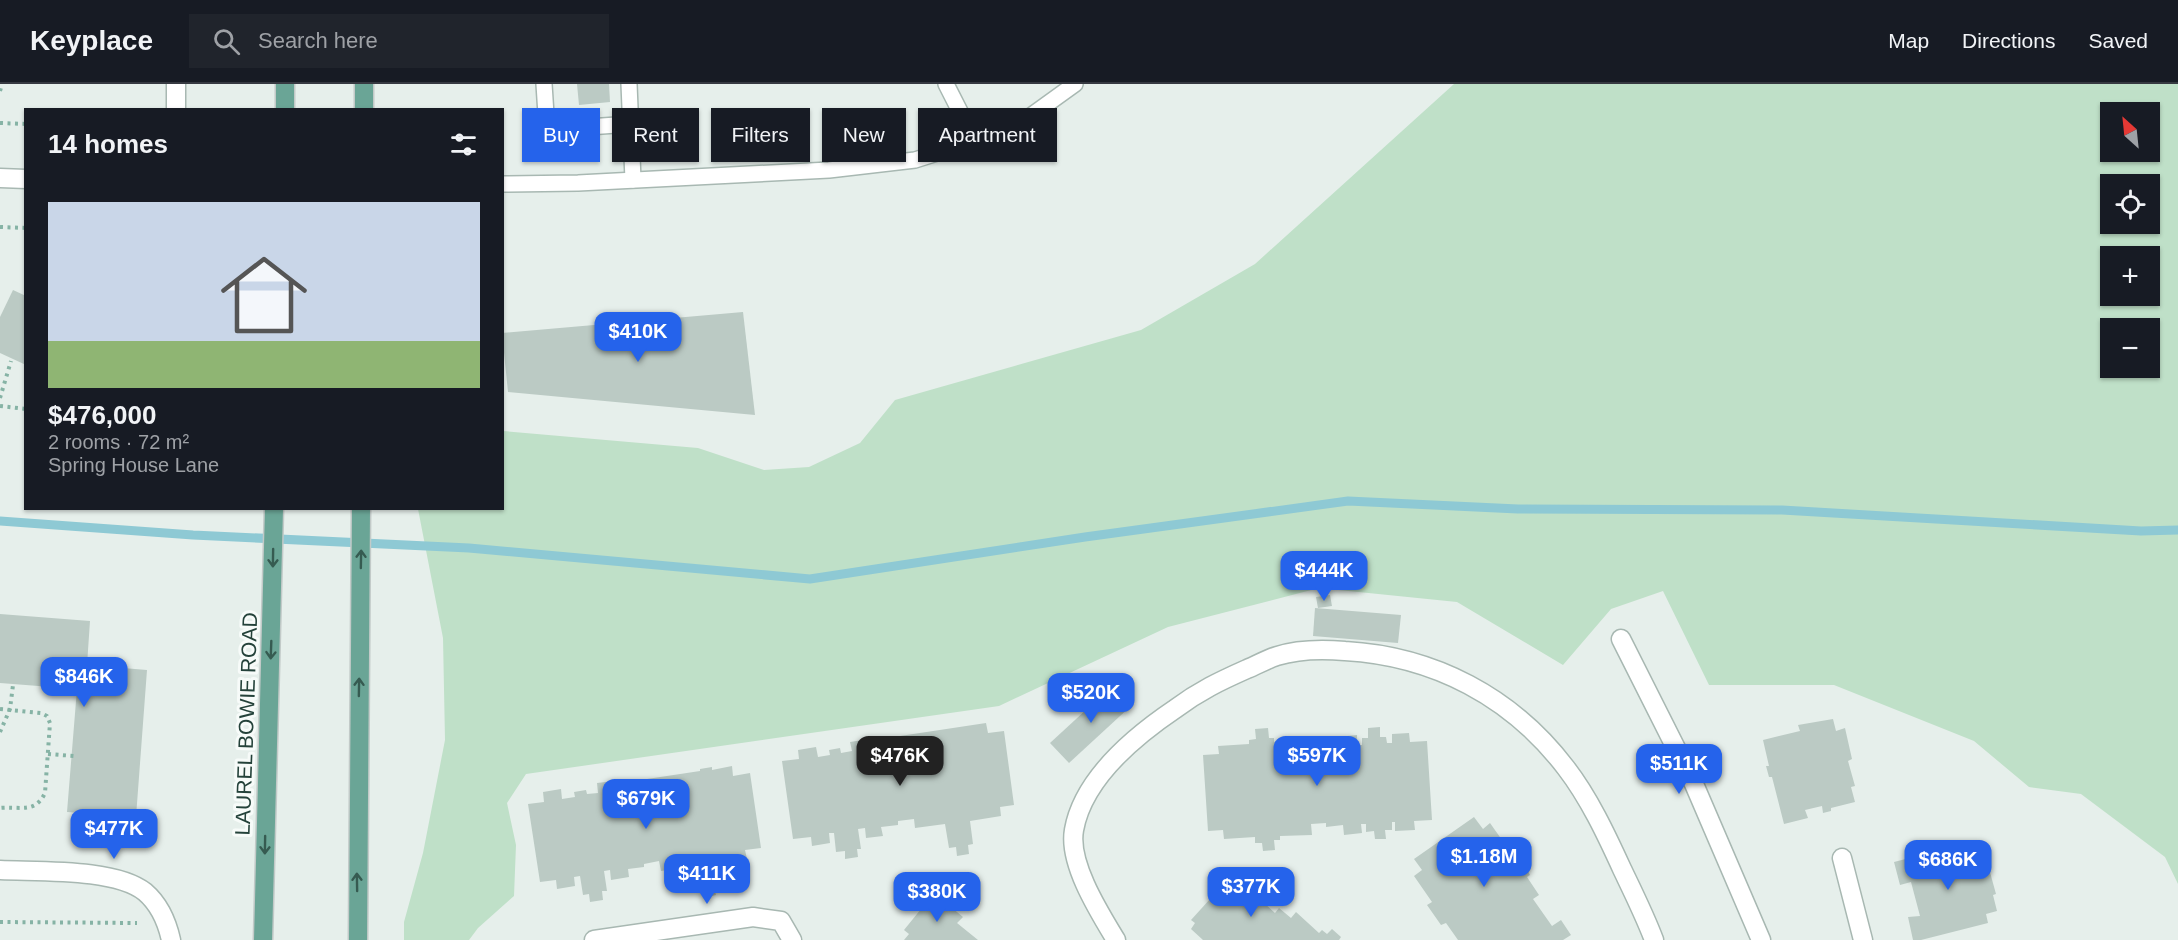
<!DOCTYPE html>
<meta charset="utf-8">
<style>
:root{--surface:#171b24;--page:#20242c;--text:#f1f3f6;--muted:#9ea1a6;--line:#363941;--accent:#2563eb}
body{margin:0;font-family:Arial,sans-serif;background:var(--page);color:var(--text);height:100vh;display:flex;flex-direction:column;font-size:22px;white-space:nowrap}
*{box-sizing:border-box;margin:0}
p{font-size:20px;color:var(--muted)}
.icon{flex:none;width:33px;height:33px;fill:none;stroke:currentColor;stroke-width:2;stroke-linecap:round;stroke-linejoin:round}
.map{position:relative;flex:1;overflow:hidden}
.details{position:absolute;left:24px;top:24px;width:480px;height:402px;display:flex;flex-direction:column;background:var(--surface);border-radius:0px;box-shadow:0 2px 4px #0004}
.details>*{flex:none}
.hud{position:absolute;left:522px;top:24px;width:570px;height:54px;display:flex;gap:12px}
.needle{width:39px;rotate:333deg}
.buttons{position:absolute;left:2100px;top:18px;display:grid;gap:12px}
.buttons a{display:grid;place-items:center;width:60px;height:60px;border-radius:0px;background:var(--surface);box-shadow:0 2px 4px #0004;font-size:30px}
.price{position:absolute;translate:-50% -51px;padding:0 14px;border-radius:12px;background:var(--accent);color:#fff;font-size:20px;line-height:39px;filter:drop-shadow(0 2px 3px #0008)}
.price::after{content:'';position:absolute;left:50%;top:36px;width:18px;height:14px;margin-left:-9px;background:inherit;clip-path:polygon(0 0,100% 0,50% 100%)}
.price.on{background:#222;color:#fff}
ul{padding:0;list-style:none}
li{display:grid;align-content:center;gap:12px;height:318px;padding:0 24px}
li+li{border-top:2px solid var(--line)}
li span{display:grid;place-items:center;height:186px;border-radius:0px;color:#555}
li>.icon{margin-inline-start:auto}
span .icon{width:108px;height:108px;fill:#fffc;stroke-width:1}
li b{font-size:26px}
h2{display:flex;justify-content:space-between;align-items:center;height:72px;padding:0 24px;font-size:26px}
.pill{padding:0 21px;border-radius:0px;background:var(--surface);box-shadow:0 2px 4px #0004;font-size:21px;line-height:54px}
.pill.on{background:var(--accent);color:#fff}
header{display:flex;align-items:center;gap:36px;box-sizing:border-box;height:84px;padding:0 30px;background:var(--surface);border-bottom:2px solid var(--line)}
header strong{font-size:28px}
nav{display:flex;gap:33px;margin-inline-start:auto;font-size:21px}
.search{width:420px;height:54px;background:var(--page);display:flex;align-items:center;gap:15px;box-sizing:border-box;padding:0 21px;border-radius:0px;color:var(--muted);font-size:22px}
.map>svg:first-child{display:block}
.green{fill:#bfe0c8;fill-rule:evenodd}
.lines{fill:none;stroke-linecap:round;stroke-linejoin:round}
.stream{stroke:#8ec9d4;stroke-width:9}
.building{fill:#bbcac4}
.service-casing{stroke:#a8b8b2;stroke-width:18}
.minor-casing{stroke:#a8b8b2;stroke-width:21}
.primary-casing{stroke:#c2cac8;stroke-width:21}
.path{stroke:#86b3a5;stroke-width:4;stroke-dasharray:3 4.5;stroke-linecap:butt}
.service{stroke:#fff;stroke-width:15}
.minor{stroke:#fff;stroke-width:18}
.primary{stroke:#6aa596;stroke-width:18}
.oneway{stroke:#365b51}
.labels{text-anchor:middle;dominant-baseline:central;stroke-width:6;stroke-linejoin:round;paint-order:stroke}
.street-label{font-size:21px;fill:#24423a;stroke:#f7fbf9}
</style>
<header>
<strong>Keyplace</strong>
<div class="search"><svg class="icon" aria-label="search" viewBox="0 0 24 24"><circle cx="10" cy="10" r="6"/><path d="M15 15l6 6"/></svg>Search here</div>
<nav><a>Map</a><a>Directions</a><a>Saved</a></nav>
</header>
<div class="map">
<svg width="2178" height="856" viewBox="0 0 2178 856">
<rect width="100%" height="100%" fill="#e6efeb"/>
<!-- green -->
<path class="green" d="M1454 0H2178V800L2165 773 2081 710 2029 703 1974 657 1834 601H1709L1663 507 1611 525 1563 581 1457 518 1319 504 1168 543 999 622 526 690 507 719 516 761 514 812 478 844 469 856H404V838L423 769 445 656 443 554 418 425 502 424 503 347 698 364 764 386 809 383 860 359 895 316 1141 246 1255 180ZM2110 28H2150V68H2110ZM2110 100H2150V140H2110ZM2110 172H2150V212H2110ZM2110 244H2150V284H2110Z"/>
<g class="lines">
<!-- stream -->
<polyline class="stream" points="0,437 193,451 469,464 810,495 1085,453 1348,417 1518,425 1782,426 2141,447 2178,446"/>
</g>
<!-- building -->
<g class="building">
<polygon points="577,0 609,0 610,18 579,21"/>
<polygon points="13,206 26,212 26,281 0,269 0,233"/>
<polygon points="743,228 755,331 508,308 502,249"/>
<polygon points="1330,511 1332,522 1318,524 1316,513"/>
<polygon points="1315,524 1401,531 1398,559 1313,552"/>
<polygon points="0,530 90,537 87,581 147,586 136,733 67,728 77,605 0,599"/>
<polygon points="1113,601 1132,621 1069,679 1050,659"/>
<polygon points="1833,635 1836,647 1845,644 1852,675 1848,677 1855,702 1851,703 1855,718 1831,724 1831,727 1823,729 1822,722 1805,726 1808,734 1784,740 1772,693 1769,693 1766,682 1769,682 1763,656 1800,647 1798,641"/>
<polygon points="986,639 988,649 1004,647 1014,721 1000,723 1001,732 970,737 973,760 968,761 969,770 957,772 956,763 949,764 945,740 915,744 914,735 898,737 898,741 881,743 883,752 866,754 865,744 858,745 861,765 857,765 858,773 845,775 845,767 836,768 834,749 829,749 830,759 812,762 811,753 793,755 782,677 799,675 798,666 816,663 818,673 830,671 829,666 840,664 841,669 852,667 850,658 869,655 870,664 902,661 900,652"/>
<polygon points="1380,643 1380,653 1386,653 1387,659 1392,659 1392,650 1409,649 1410,658 1427,657 1432,736 1414,737 1415,746 1395,747 1395,738 1392,738 1392,746 1385,746 1386,755 1375,755 1374,747 1366,748 1366,740 1361,740 1362,749 1344,751 1343,741 1326,743 1326,739 1311,740 1312,751 1280,752 1280,756 1274,756 1275,766 1263,767 1262,759 1255,759 1255,753 1224,755 1223,746 1208,747 1203,671 1219,670 1218,662 1249,660 1249,656 1256,655 1255,645 1268,644 1269,654 1274,654 1274,658 1306,656 1307,666 1339,662 1338,653 1357,651 1357,661 1362,661 1362,654 1368,654 1368,644"/>
<polygon points="732,682 733,692 750,689 761,764 745,766 747,775 715,779 719,803 714,803 716,811 703,814 702,806 694,807 691,782 661,787 659,777 644,780 644,783 628,785 629,793 611,796 610,786 604,787 607,807 602,807 603,816 590,818 589,810 583,811 580,792 574,793 575,802 557,805 556,796 540,798 528,720 544,718 543,708 561,705 562,715 575,713 574,708 586,706 587,710 598,709 597,699 614,697 615,707 633,704 633,707 649,705 647,695 700,687 700,685 712,683 712,686"/>
<polygon points="1474,733 1483,745 1490,739 1502,756 1505,754 1516,766 1522,761 1530,772 1523,777 1530,791 1527,793 1539,811 1533,815 1552,842 1561,836 1571,851 1563,856 1458,856 1446,839 1441,841 1427,821 1432,818 1414,792 1422,786 1414,775"/>
<polygon points="1967,759 1969,768 1981,765 1985,781 1988,781 1996,810 1993,811 1997,827 1986,830 1988,839 1921,856 1913,856 1908,833 1920,832 1911,798 1900,801 1894,778"/>
<polygon points="1246,789 1270,810 1263,818 1275,829 1279,824 1291,834 1296,828 1319,849 1322,846 1327,850 1332,845 1341,853 1339,856 1203,856 1191,845 1195,839 1191,836 1220,804 1226,810"/>
<polygon points="934,809 963,833 957,839 978,856 904,856 909,850 904,846"/>
</g>
<g class="lines">
<defs>
<g id="service">
<polyline points="544,0 547,46 630,40"/>
<polyline points="629,0 633,96"/>
<polyline points="946,0 975,57"/>
<polyline points="502,100 578,99 829,86 915,76 975,57 1025,36 1075,0"/>
</g>
<g id="minor">
<polyline points="176,0 176,26"/>
<polyline points="0,94 26,95"/>
<polyline points="1621,555 1694,700 1761,856"/>
<polyline points="1842,774 1863,856"/>
<path d="M0 786C38 788 115 784 145 808 159 820 167 838 171 856"/>
<polyline points="594,856 753,833 781,837 792,856"/>
<path d="M1116 856C1099 828 1068 779 1074 746 1083 695 1135 652 1175 625 1199 607 1220 597 1247 585 1257 581 1267 575 1277 572 1299 565 1322 565 1345 567 1434 572 1512 613 1566 684 1589 714 1606 750 1622 785 1633 808 1645 832 1654 856"/>
</g>
<g id="primary">
<polyline points="285,26 285,0"/>
<polyline points="364,26 364,0"/>
<polyline points="263,856 274,424"/>
<polyline points="358,856 361,424"/>
</g>
</defs>
<!-- service casing -->
<use href="#service" class="service-casing"/>
<!-- minor casing -->
<use href="#minor" class="minor-casing"/>
<!-- primary casing -->
<use href="#primary" class="primary-casing"/>
<!-- path -->
<g class="path">
<polyline points="0,7 2,0"/>
<polyline points="0,39 26,40"/>
<polyline points="0,143 26,144"/>
<polyline points="0,314 11,277"/>
<polyline points="0,322 26,325"/>
<path d="M0 625 41 629 47 632 50 639 45 709C35 730 20 722 0 724"/>
<polyline points="0,648 10,625 13,601"/>
<polyline points="48,670 74,672"/>
<polyline points="0,838 137,839"/>
</g>
<!-- service -->
<use href="#service" class="service"/>
<!-- minor -->
<use href="#minor" class="minor"/>
<!-- primary -->
<use href="#primary" class="primary"/>
</g>
<!-- one-way arrows -->
<defs><path id="oneway-shaft" d="M-6 0H5M1.5-3L5.5 0L1.5 3" fill="none" stroke-width="1.6" stroke-linecap="round" stroke-linejoin="round" transform="scale(1.5)"/></defs>
<g class="oneway">
<use href="#oneway-shaft" transform="translate(273 474) rotate(91)"/>
<use href="#oneway-shaft" transform="translate(361 475) rotate(-89)"/>
<use href="#oneway-shaft" transform="translate(271 566) rotate(92)"/>
<use href="#oneway-shaft" transform="translate(359 603) rotate(-89)"/>
<use href="#oneway-shaft" transform="translate(265 761) rotate(91)"/>
<use href="#oneway-shaft" transform="translate(357 798) rotate(-91)"/>
</g>
<g class="labels">
<!-- street labels -->
<g class="street-label">
<text transform="translate(246 640) rotate(-88)">LAUREL BOWIE ROAD</text>
</g>
</g>
</svg>
<div class="buttons">
<a><svg class="needle" viewBox="-14 -14 28 28"><path d="M0-13l5 13h-10z" fill="#e53935"/><path d="M0 13l5-13h-10z" fill="#9ea1a6"/></svg></a>
<a><svg class="icon" aria-label="locate" viewBox="0 0 24 24"><circle cx="12" cy="12" r="6"/><path d="M12 2v4M12 18v4M2 12h4M18 12h4"/></svg></a>
<a>+</a>
<a>−</a>
</div>
<b class="price" style="left:638px;top:279px">$410K</b>
<b class="price" style="left:1324px;top:518px">$444K</b>
<b class="price" style="left:84px;top:624px">$846K</b>
<b class="price" style="left:1091px;top:640px">$520K</b>
<b class="price on" style="left:900px;top:703px">$476K</b>
<b class="price" style="left:1317px;top:703px">$597K</b>
<b class="price" style="left:1679px;top:711px">$511K</b>
<b class="price" style="left:646px;top:746px">$679K</b>
<b class="price" style="left:114px;top:776px">$477K</b>
<b class="price" style="left:1484px;top:804px">$1.18M</b>
<b class="price" style="left:1948px;top:807px">$686K</b>
<b class="price" style="left:707px;top:821px">$411K</b>
<b class="price" style="left:1251px;top:834px">$377K</b>
<b class="price" style="left:937px;top:839px">$380K</b>
<div class="hud">
<a class="pill on">Buy</a>
<a class="pill">Rent</a>
<a class="pill">Filters</a>
<a class="pill">New</a>
<a class="pill">Apartment</a>
</div>
<section class="details">
<h2>14 homes<svg class="icon" aria-label="filters" viewBox="0 0 24 24"><path d="M4 7h16M4 17h16"/><circle cx="9" cy="7" r="2"/><circle cx="15" cy="17" r="2"/></svg></h2>
<ul>
<li><span style="background:linear-gradient(#c9d6e8 75%,#8fb573 0)"><svg class="icon" aria-label="home" viewBox="0 0 24 24"><path d="M3 11l9-7 9 7M6 9v11h12V9"/></svg></span><div><b>$476,000</b><p>2 rooms · 72 m²</p><p>Spring House Lane</p></div></li>
</ul>
</section>
</div>
